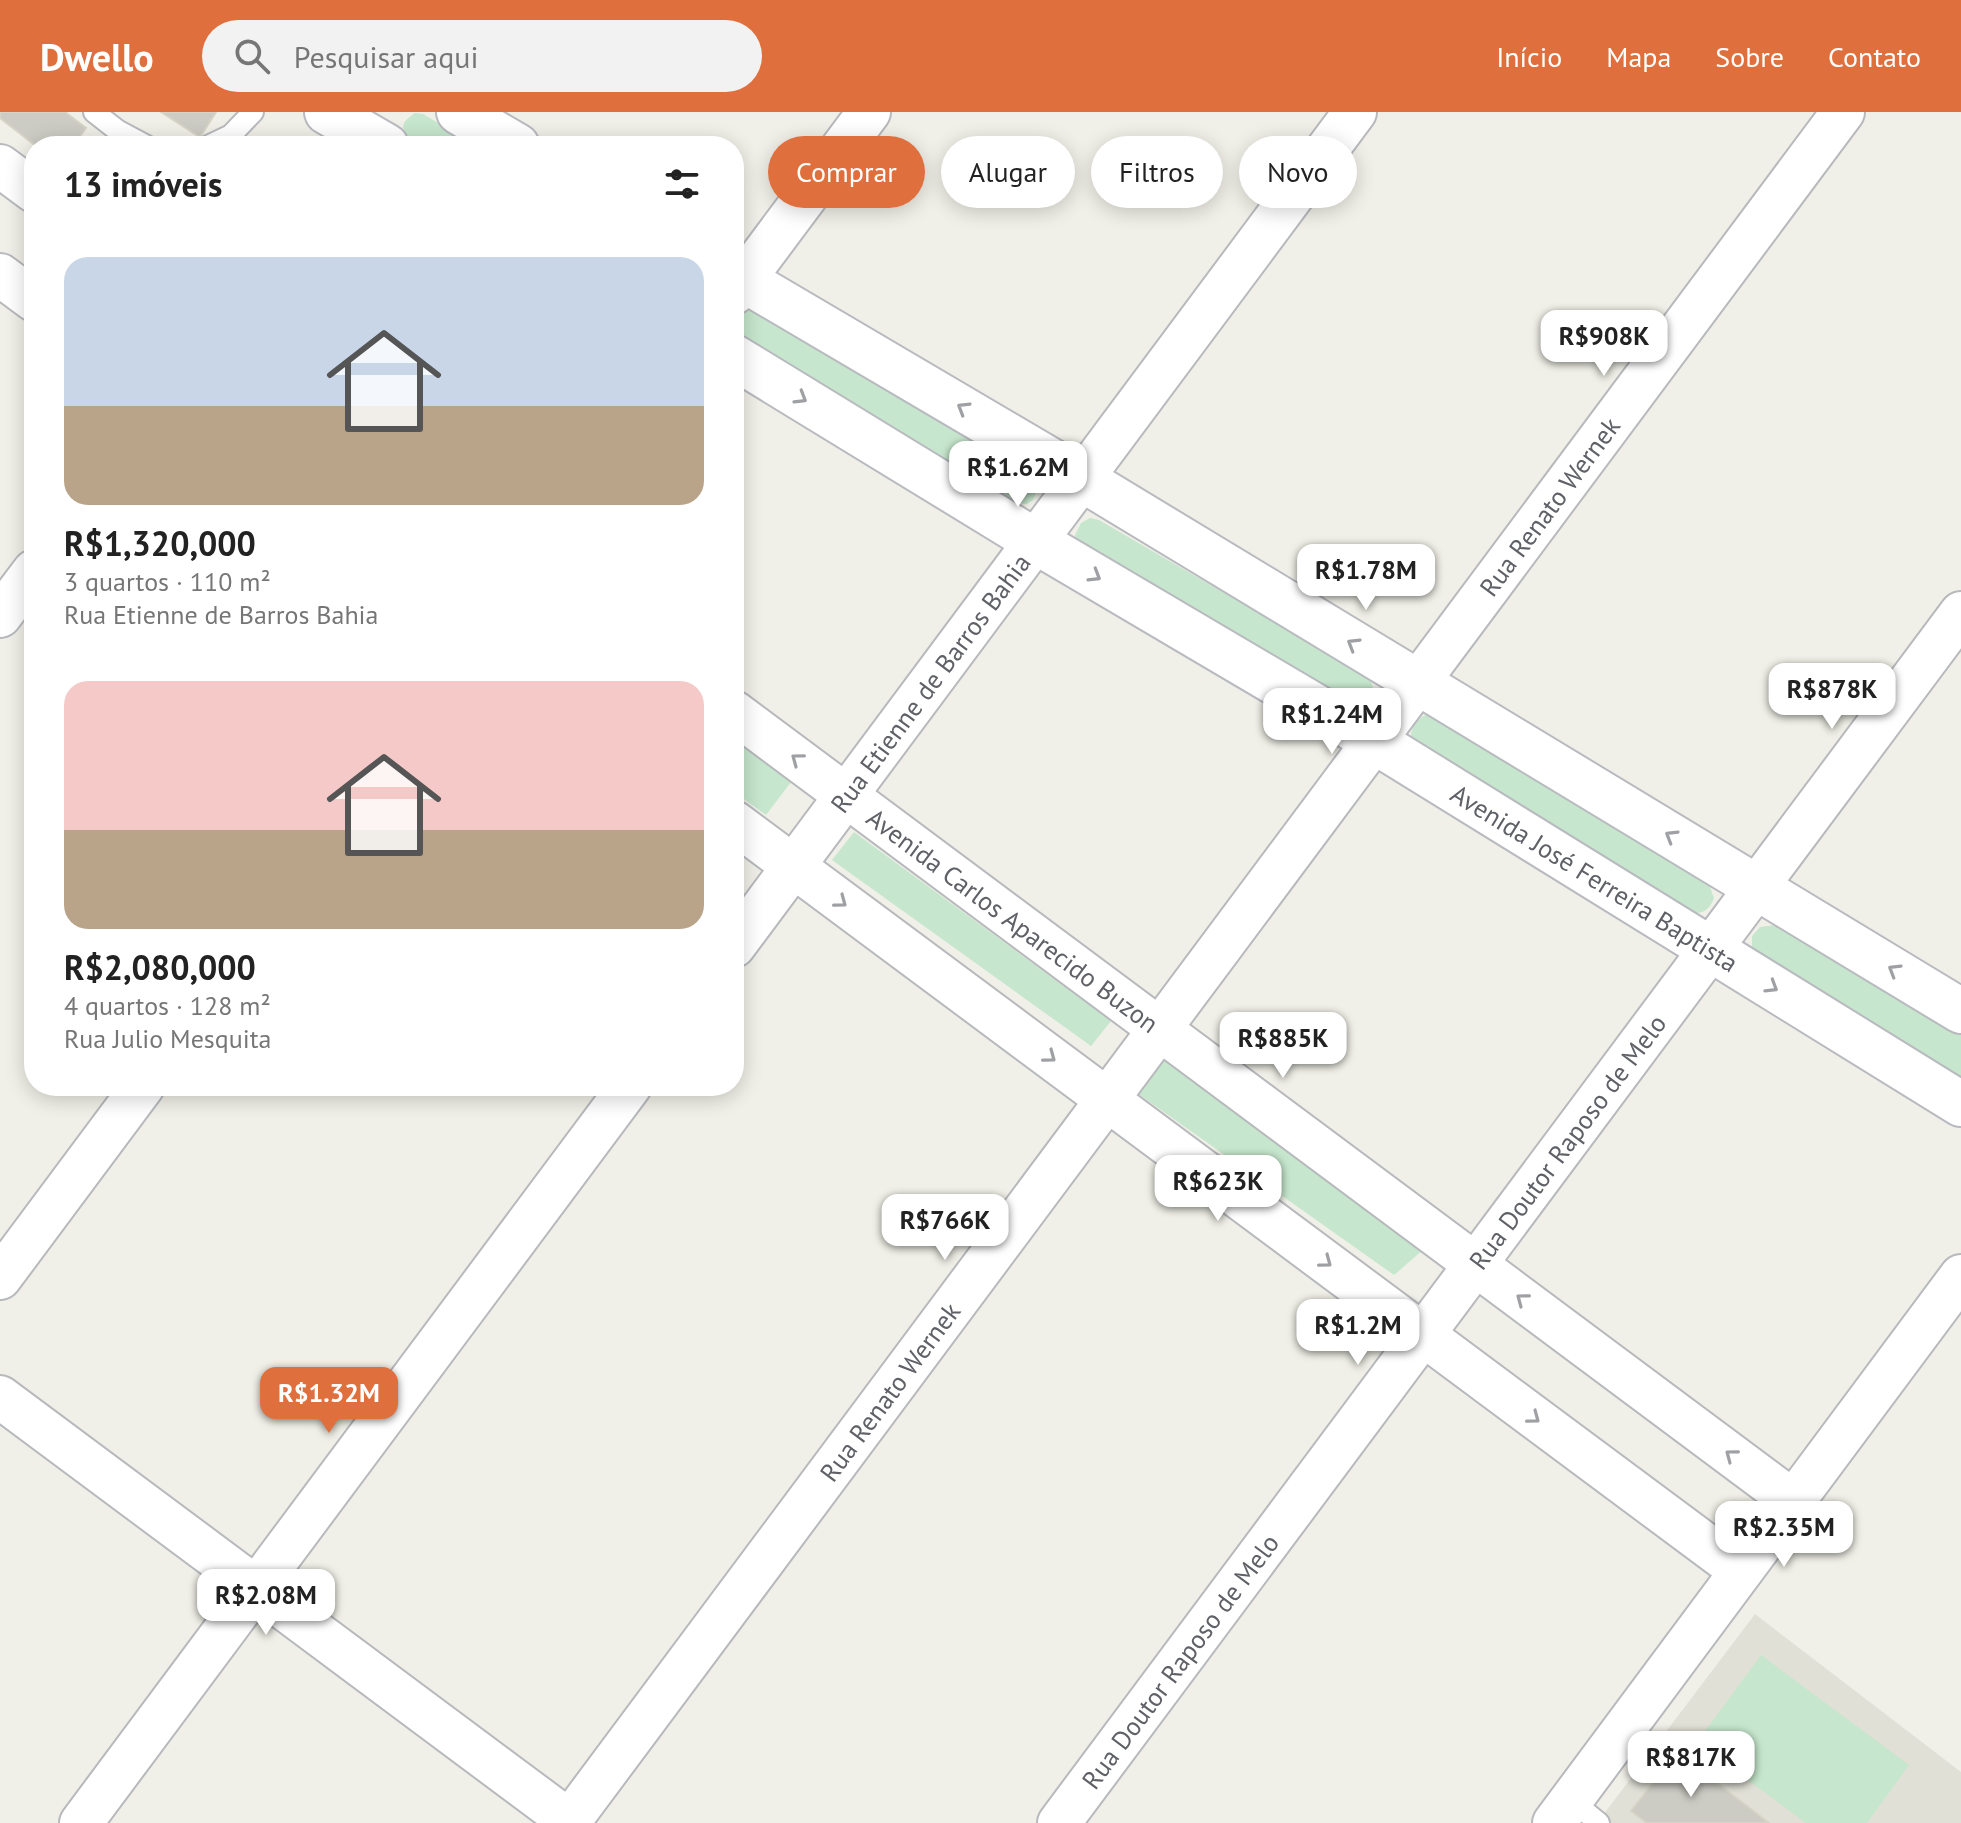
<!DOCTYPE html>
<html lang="pt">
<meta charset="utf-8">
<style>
:root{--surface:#fff;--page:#f2f2f2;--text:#222;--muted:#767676;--accent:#e06f3e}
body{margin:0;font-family:"PT Sans",sans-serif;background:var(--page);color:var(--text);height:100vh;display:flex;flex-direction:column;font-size:30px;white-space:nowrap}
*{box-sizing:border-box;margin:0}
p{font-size:26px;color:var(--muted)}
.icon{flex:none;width:44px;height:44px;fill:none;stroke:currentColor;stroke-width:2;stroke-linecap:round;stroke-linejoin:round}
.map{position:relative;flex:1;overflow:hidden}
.drawer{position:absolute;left:24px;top:24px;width:720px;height:960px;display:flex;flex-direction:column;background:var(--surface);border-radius:32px;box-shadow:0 4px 20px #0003}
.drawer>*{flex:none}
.banner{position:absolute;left:768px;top:24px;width:760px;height:72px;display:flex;gap:16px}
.price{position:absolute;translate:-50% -68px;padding:0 18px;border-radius:16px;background:#fff;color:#222;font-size:26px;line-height:52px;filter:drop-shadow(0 2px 4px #0008)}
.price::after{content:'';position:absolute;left:50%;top:48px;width:24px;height:18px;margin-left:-12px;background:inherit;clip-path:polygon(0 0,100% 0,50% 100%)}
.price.selected{background:var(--accent);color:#fff}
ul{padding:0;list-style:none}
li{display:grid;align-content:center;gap:16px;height:424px;padding:0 40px}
li span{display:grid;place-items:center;height:248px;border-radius:24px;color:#555}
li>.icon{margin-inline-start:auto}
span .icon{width:144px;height:144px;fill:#fffc;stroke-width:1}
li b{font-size:34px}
h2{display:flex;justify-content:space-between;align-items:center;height:96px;padding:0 40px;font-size:34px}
.tag{padding:0 28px;border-radius:36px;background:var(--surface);box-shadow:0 4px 20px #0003;font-size:28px;line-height:72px}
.tag.selected{background:var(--accent);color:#fff}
header{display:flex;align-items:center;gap:48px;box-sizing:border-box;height:112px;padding:0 40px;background:var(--accent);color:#fff}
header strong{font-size:38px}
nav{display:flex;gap:44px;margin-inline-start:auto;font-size:28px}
.search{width:560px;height:72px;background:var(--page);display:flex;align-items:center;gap:20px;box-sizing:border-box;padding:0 28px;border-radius:44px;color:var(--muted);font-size:30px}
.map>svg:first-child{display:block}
.education{fill:#e0e0d6}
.green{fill:#c6e6cd}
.building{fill:#cccbc4;stroke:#d5d4c6;stroke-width:2}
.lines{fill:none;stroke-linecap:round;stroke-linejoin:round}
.service-casing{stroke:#b8b9bd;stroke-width:24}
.minor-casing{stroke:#b8b9bd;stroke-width:46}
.secondary-casing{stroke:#b9bac0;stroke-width:48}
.service{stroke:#fff;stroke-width:20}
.minor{stroke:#fff;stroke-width:42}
.secondary{stroke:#fff;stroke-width:44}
.oneway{stroke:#9fa0a4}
.labels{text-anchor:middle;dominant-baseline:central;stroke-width:7;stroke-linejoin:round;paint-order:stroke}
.street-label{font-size:26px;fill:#5f6167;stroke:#fff}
</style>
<header>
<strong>Dwello</strong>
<div class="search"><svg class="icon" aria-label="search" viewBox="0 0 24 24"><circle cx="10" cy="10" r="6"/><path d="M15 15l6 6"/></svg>Pesquisar aqui</div>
<nav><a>Início</a><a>Mapa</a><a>Sobre</a><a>Contato</a></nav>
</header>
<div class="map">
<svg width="1961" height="1711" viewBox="0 0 1961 1711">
<rect width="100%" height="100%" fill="#f0f0e8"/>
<!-- education -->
<polygon class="education" points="1755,1502 1961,1660 1961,1711 1597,1711"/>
<!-- green -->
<g class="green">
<path d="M415 1 423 2 477 34C459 34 413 40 405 21 400 11 407 7 415 1Z"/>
<path d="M746 199H757L1030 364 1037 378 1033 388 1027 392 1013 391 739 226C733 213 736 209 746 199Z"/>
<polygon points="1090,406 1099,408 1370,566 1374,579 1371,587 1362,594 1351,593 1077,431 1075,423 1081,411"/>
<path d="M1425 603 1435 604 1709 772 1714 786C1709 799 1702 802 1689 801L1412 632C1409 618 1413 611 1425 603Z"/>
<polygon points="734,627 791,670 766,703 734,680"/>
<polygon points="854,720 1111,909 1091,934 832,748"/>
<polygon points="1775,813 1961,923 1961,966 1757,844 1752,836 1752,824 1760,815"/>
<polygon points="1167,945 1424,1137 1394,1163 1137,981"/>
<polygon points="1761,1543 1909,1653 1867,1711 1806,1711 1697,1630"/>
</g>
<!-- building -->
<g class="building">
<polygon points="0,0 65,0 86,16 73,34 36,34 0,6"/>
<polygon points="161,0 216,0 200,25"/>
<polygon points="1677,1640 1769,1711 1647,1711 1631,1699"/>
</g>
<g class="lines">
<defs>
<g id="service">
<polyline points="94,0 117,18 147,34"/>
<polyline points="208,34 231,23 253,0"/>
<polyline points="1571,1688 1599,1711"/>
</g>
<g id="minor">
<polyline points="0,54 34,79"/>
<polyline points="0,163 34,188"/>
<polyline points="734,181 869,0"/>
<polyline points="0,504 34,459"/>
<path id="s1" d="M734 600 1793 1389"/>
<polyline points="734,710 1741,1459"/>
<path id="s2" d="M734 834 1355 0"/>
<polyline points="0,1166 143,974"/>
<polyline points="0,1285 572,1711"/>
<polyline points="81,1711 630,974"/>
<path id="s3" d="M568 1711 1843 0"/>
<path id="s4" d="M1059 1711 1961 501"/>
<polyline points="1554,1711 1961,1164"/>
</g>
<g id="secondary">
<polyline points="327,0 386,34"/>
<polyline points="459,0 517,34"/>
<polyline points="734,162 1082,367 1961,899"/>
<path id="s5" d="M734 245 1035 429 1374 629 1961 992"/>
</g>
</defs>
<!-- service casing -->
<use href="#service" class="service-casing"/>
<!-- minor casing -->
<use href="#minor" class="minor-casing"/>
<!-- secondary casing -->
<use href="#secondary" class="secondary-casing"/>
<!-- service -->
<use href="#service" class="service"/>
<!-- minor -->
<use href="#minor" class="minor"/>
<!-- secondary -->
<use href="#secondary" class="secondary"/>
</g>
<!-- one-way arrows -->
<defs><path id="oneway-chevron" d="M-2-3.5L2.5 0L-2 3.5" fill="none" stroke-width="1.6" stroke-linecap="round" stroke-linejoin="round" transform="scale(2)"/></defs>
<g class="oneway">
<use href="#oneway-chevron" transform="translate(801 286) rotate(31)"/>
<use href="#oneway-chevron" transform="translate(963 296) rotate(-149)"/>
<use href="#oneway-chevron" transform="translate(1095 464) rotate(31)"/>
<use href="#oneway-chevron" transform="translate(1353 532) rotate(-149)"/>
<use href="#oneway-chevron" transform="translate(797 647) rotate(-143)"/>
<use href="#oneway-chevron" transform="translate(1671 724) rotate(-149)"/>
<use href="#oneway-chevron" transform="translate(841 790) rotate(37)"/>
<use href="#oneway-chevron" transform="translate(1894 858) rotate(-149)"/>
<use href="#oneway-chevron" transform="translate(1772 875) rotate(32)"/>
<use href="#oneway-chevron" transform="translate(1050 945) rotate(37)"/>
<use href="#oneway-chevron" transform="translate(1326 1150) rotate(37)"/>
<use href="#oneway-chevron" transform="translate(1522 1187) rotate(-143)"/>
<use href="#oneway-chevron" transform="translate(1534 1306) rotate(37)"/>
<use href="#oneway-chevron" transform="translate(1731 1343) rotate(-143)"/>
</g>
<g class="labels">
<!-- street labels -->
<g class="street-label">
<text stroke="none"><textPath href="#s3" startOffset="1642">Rua Renato Wernek</textPath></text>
<text stroke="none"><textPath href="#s2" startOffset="328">Rua Etienne de Barros Bahia</textPath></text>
<text stroke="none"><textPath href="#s5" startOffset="1006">Avenida José Ferreira Baptista</textPath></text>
<text stroke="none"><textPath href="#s1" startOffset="348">Avenida Carlos Aparecido Buzon</textPath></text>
<text stroke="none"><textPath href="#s4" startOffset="850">Rua Doutor Raposo de Melo</textPath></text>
<text stroke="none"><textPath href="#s3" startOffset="538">Rua Renato Wernek</textPath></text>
<text stroke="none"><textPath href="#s4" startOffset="202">Rua Doutor Raposo de Melo</textPath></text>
</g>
</g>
</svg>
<b class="price" style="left:1604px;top:266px">R$908K</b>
<b class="price" style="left:1018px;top:397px">R$1.62M</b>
<b class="price" style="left:1366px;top:500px">R$1.78M</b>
<b class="price" style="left:1832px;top:619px">R$878K</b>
<b class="price" style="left:1332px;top:644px">R$1.24M</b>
<b class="price" style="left:1283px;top:968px">R$885K</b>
<b class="price" style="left:1218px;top:1111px">R$623K</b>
<b class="price" style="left:945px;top:1150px">R$766K</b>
<b class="price" style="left:1358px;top:1255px">R$1.2M</b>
<b class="price selected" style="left:329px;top:1323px">R$1.32M</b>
<b class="price" style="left:1784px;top:1457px">R$2.35M</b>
<b class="price" style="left:266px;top:1525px">R$2.08M</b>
<b class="price" style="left:1691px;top:1687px">R$817K</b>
<div class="banner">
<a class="tag selected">Comprar</a>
<a class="tag">Alugar</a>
<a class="tag">Filtros</a>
<a class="tag">Novo</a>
</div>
<section class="drawer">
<h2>13 imóveis<svg class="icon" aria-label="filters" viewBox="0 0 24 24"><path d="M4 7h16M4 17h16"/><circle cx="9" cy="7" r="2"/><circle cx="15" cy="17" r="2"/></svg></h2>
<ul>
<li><span style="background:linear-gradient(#c9d6e8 60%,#b9a48a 0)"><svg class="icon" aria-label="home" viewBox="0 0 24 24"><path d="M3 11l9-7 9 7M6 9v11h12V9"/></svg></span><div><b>R$1,320,000</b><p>3 quartos · 110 m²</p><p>Rua Etienne de Barros Bahia</p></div></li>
<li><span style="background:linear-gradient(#f6c9c9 60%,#b9a48a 0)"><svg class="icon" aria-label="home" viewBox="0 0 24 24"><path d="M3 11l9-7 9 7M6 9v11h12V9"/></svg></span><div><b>R$2,080,000</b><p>4 quartos · 128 m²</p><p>Rua Julio Mesquita</p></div></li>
</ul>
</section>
</div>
